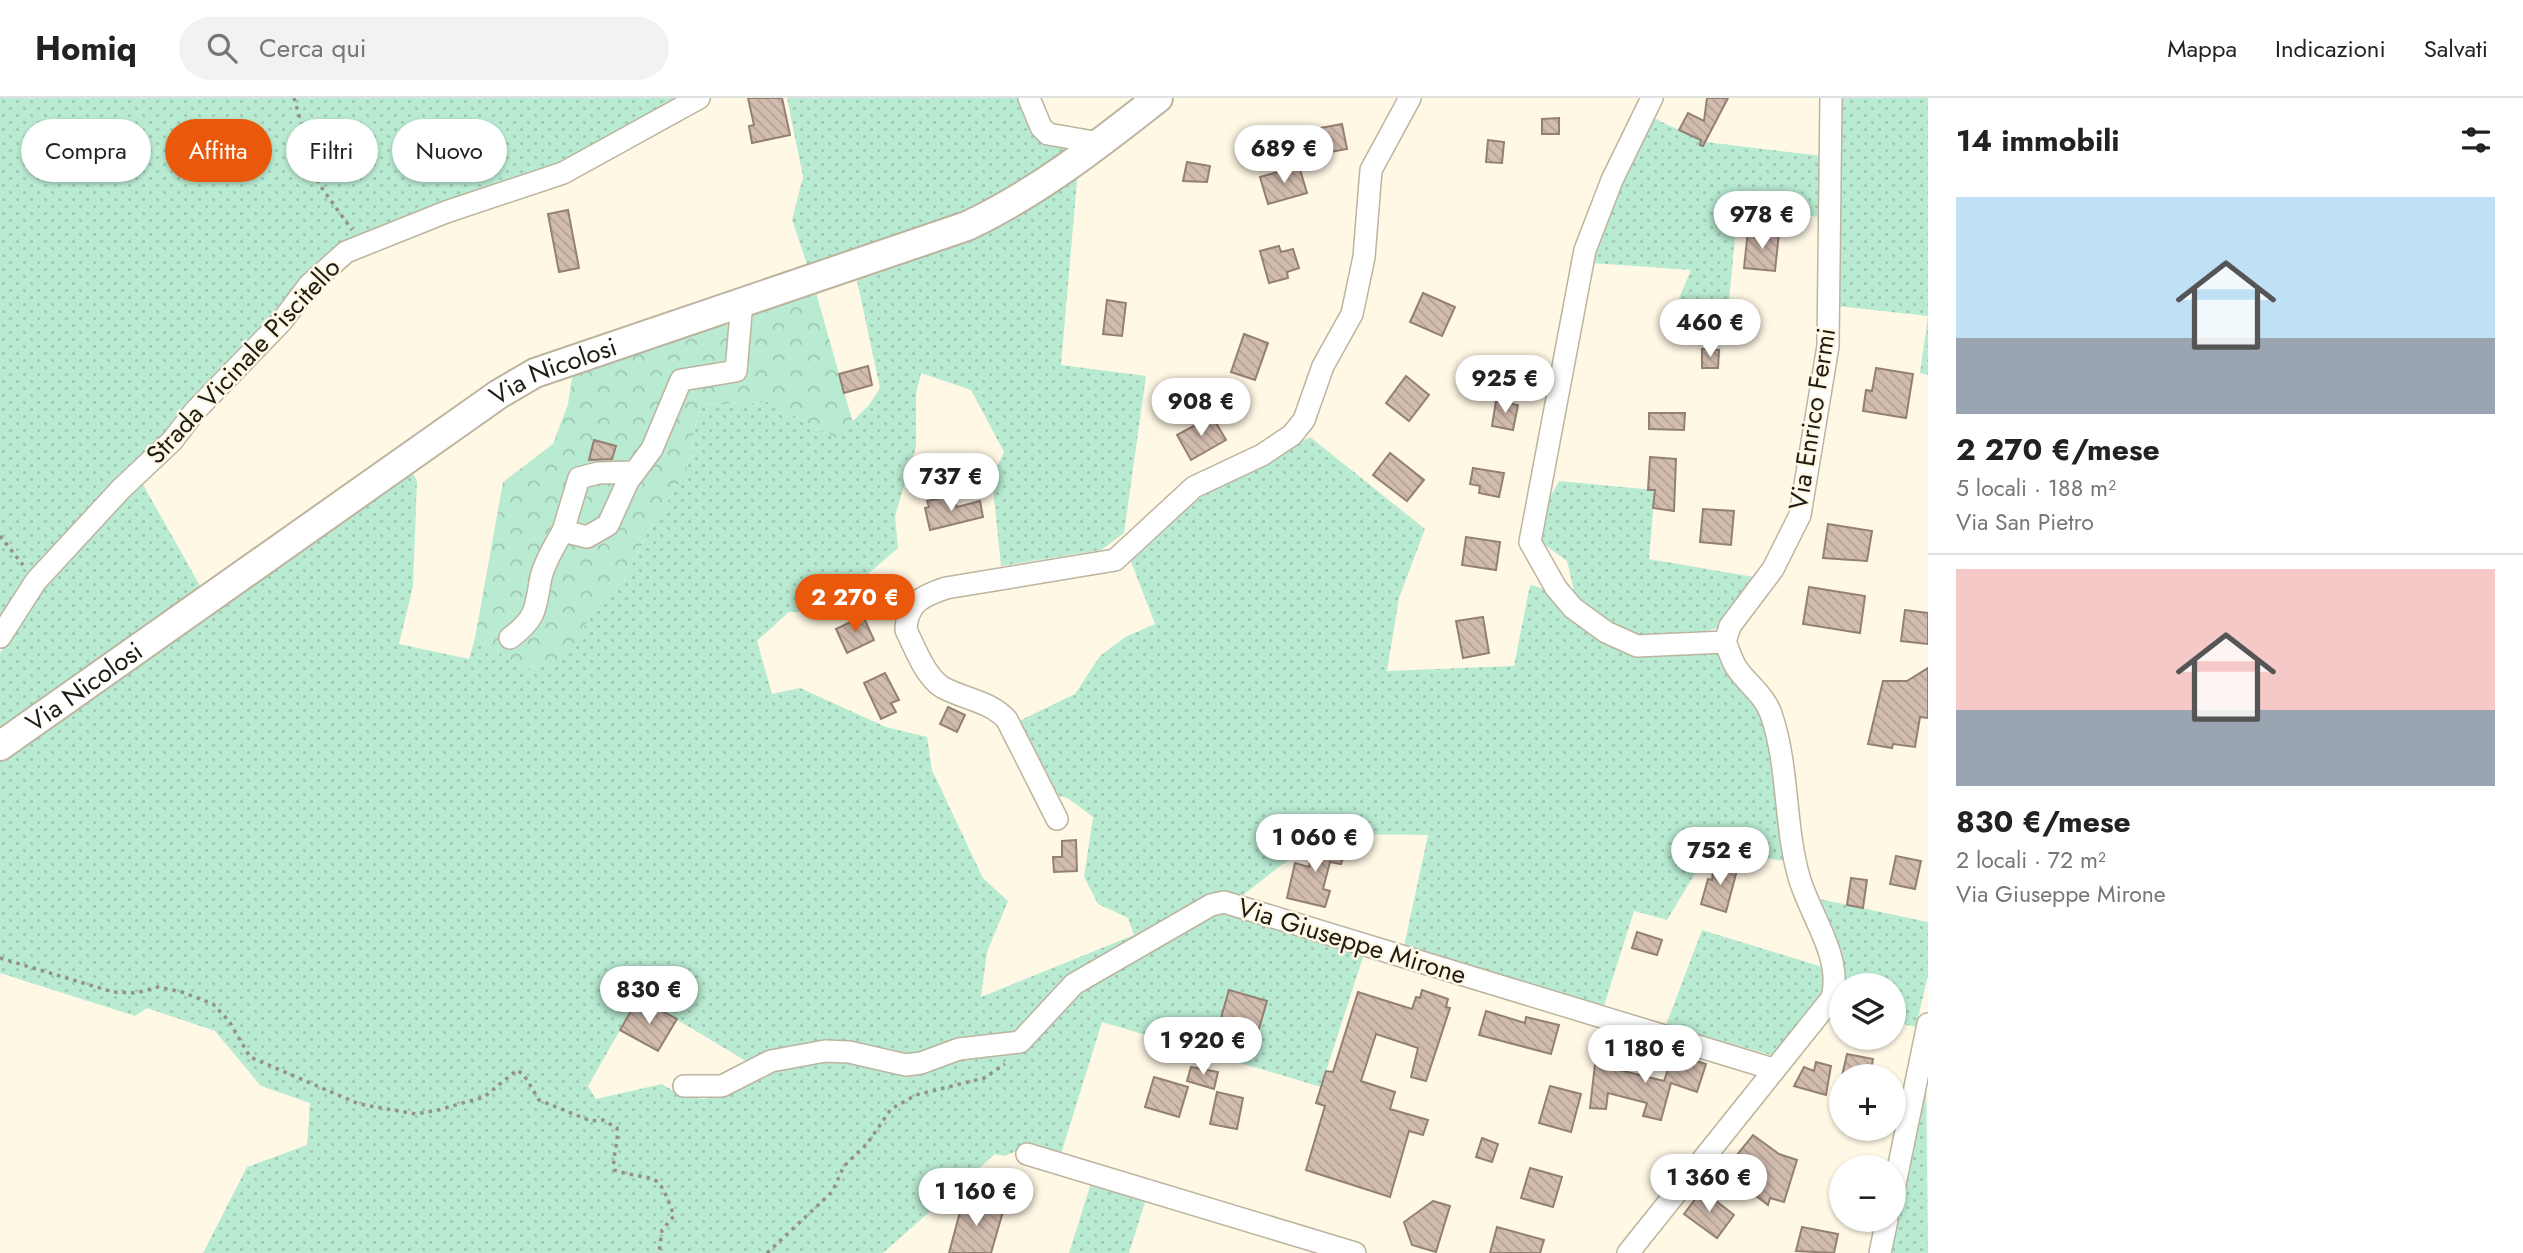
<!DOCTYPE html>
<html lang="it">
<meta charset="utf-8">
<style>
:root{--surface:#fff;--page:#f2f2f2;--text:#222;--muted:#767676;--line:#e0e0e0;--accent:#ea580c}
body{margin:0;font-family:Jost,sans-serif;background:var(--page);color:var(--text);height:100vh;display:flex;flex-direction:column;font-size:26px;white-space:nowrap}
*{box-sizing:border-box;margin:0}
p{font-size:23px;color:var(--muted)}
.icon{flex:none;width:38px;height:38px;fill:none;stroke:currentColor;stroke-width:2;stroke-linecap:round;stroke-linejoin:round}
.map{position:relative;flex:1;overflow:hidden}
.panel{display:flex;flex-direction:column;background:var(--surface);width:595px}
.panel>*{flex:none}
.banner{position:absolute;left:21px;top:21px;width:665px;height:63px;display:flex;gap:14px}
.fabs{position:absolute;left:1829px;top:875px;display:grid;gap:14px}
.fabs a{display:grid;place-items:center;width:77px;height:77px;border-radius:50%;background:var(--surface);box-shadow:0 2px 5px #0004;font-size:35px}
.price{position:absolute;translate:-50% -60px;padding:0 16px;border-radius:24px;background:#fff;color:#222;font-size:23px;line-height:46px;filter:drop-shadow(0 2px 4px #0008)}
.price::after{content:'';position:absolute;left:50%;top:42px;width:21px;height:16px;margin-left:-10px;background:inherit;clip-path:polygon(0 0,100% 0,50% 100%)}
.price.current{background:var(--accent);color:#fff}
ul{padding:0;list-style:none}
li{display:grid;align-content:center;gap:14px;height:371px;padding:0 28px}
li+li{border-top:2px solid var(--line)}
li span{display:grid;place-items:center;height:217px;border-radius:0px;color:#555}
li>.icon{margin-inline-start:auto}
span .icon{width:126px;height:126px;fill:#fffc;stroke-width:1}
li b{font-size:30px}
h2{display:flex;justify-content:space-between;align-items:center;height:84px;padding:0 28px;font-size:30px}
.chip{padding:0 24px;border-radius:32px;background:var(--surface);box-shadow:0 2px 5px #0004;font-size:24px;line-height:63px}
.chip.current{background:var(--accent);color:#fff}
header{display:flex;align-items:center;gap:42px;box-sizing:border-box;height:98px;padding:0 35px;background:var(--surface);border-bottom:2px solid var(--line)}
header strong{font-size:33px}
nav{display:flex;gap:38px;margin-inline-start:auto;font-size:24px}
.search{width:490px;height:63px;background:var(--page);display:flex;align-items:center;gap:18px;box-sizing:border-box;padding:0 24px;border-radius:38px;color:var(--muted);font-size:26px}
main{display:flex;flex:1;min-height:0}
.map>svg:first-child{display:block}
.grass{fill:url(#grass-dots)}
.park{fill:url(#park-crowns)}
.building{fill:url(#building-back-hatch);stroke:#948073;stroke-width:2}
.lines{fill:none;stroke-linecap:round;stroke-linejoin:round}
.minor-casing{stroke:#bcb49e;stroke-width:24}
.major-casing{stroke:#bcb49e;stroke-width:32}
.path{stroke:#969183;stroke-width:3.5;stroke-dasharray:3.5 5;stroke-linecap:butt}
.minor{stroke:#fff;stroke-width:21}
.major{stroke:#fff;stroke-width:28}
.labels{text-anchor:middle;dominant-baseline:central;stroke-width:5;stroke-linejoin:round;paint-order:stroke}
.street-label{font-size:26px;fill:#1f1c14;stroke:#fff8e5}
</style>
<header>
<strong>Homiq</strong>
<div class="search"><svg class="icon" aria-label="search" viewBox="0 0 24 24"><circle cx="10" cy="10" r="6"/><path d="M15 15l6 6"/></svg>Cerca qui</div>
<nav><a>Mappa</a><a>Indicazioni</a><a>Salvati</a></nav>
</header>
<main>
<div class="map">
<svg width="1928" height="1155" viewBox="0 0 1928 1155">
<defs>
<pattern id="grass-dots" width="8" height="8" patternUnits="userSpaceOnUse" patternTransform="scale(1.75)"><rect width="8" height="8" fill="#b9ead2"/><path d="M2 2h.1M6 6h.1" fill="none" stroke="#9fc8b3" stroke-width="1.8" stroke-linecap="round"/></pattern>
<pattern id="park-crowns" width="20" height="18" patternUnits="userSpaceOnUse" patternTransform="scale(1.75)"><rect width="20" height="18" fill="#b9ead2"/><path d="M2 6a3 3 0 1 1 6 0M12 15a3 3 0 1 1 6 0" fill="none" stroke="#9fc8b3"/></pattern>
<pattern id="building-back-hatch" width="6" height="6" patternUnits="userSpaceOnUse" patternTransform="scale(1.75)"><rect width="6" height="6" fill="#d2bcae"/><path d="M-1 5l2 2M0 0l6 6M5-1l2 2" fill="none" stroke="#b4a195"/></pattern>
</defs>
<rect width="100%" height="100%" fill="#fff8e5"/>
<!-- grass -->
<g class="grass">
<polygon points="0,0 683,0 576,58 350,145 23,484 0,518"/>
<polygon points="787,0 1023,0 1029,11 1081,48 1001,102 809,172 792,122 803,79"/>
<polygon points="1840,0 1928,0 1928,277 1920,275 1928,218 1837,208"/>
<polygon points="1651,19 1705,44 1822,58 1820,119 1738,110 1725,243 1664,236 1691,172 1591,165 1596,144"/>
<path d="M1078 71 1061 267 1146 278 1124 435 1101 452 1001 468 992 380 1004 354 971 292 921 275 916 296V349L895 418 898 450 825 513 789 514 757 543 772 596 800 590 886 629 927 639 932 672 983 780 1008 803 987 854 981 899 1134 837 1128 820 1098 806 1084 779 1093 719 1069 701 1057 697 1017 624 1075 596 1100 558 1125 539 1155 526 1130 461 1202 398 1310 339 1425 431 1399 500 1387 573 1514 568 1530 487C1552 490 1566 512 1583 525 1626 557 1667 556 1718 556L1768 625 1774 646 1780 736 1788 764 1711 749 1667 822 1634 813 1603 911 1404 848 1428 737C1388 737 1349 733 1310 750 1285 761 1261 784 1239 800L1226 799 1209 804 1071 883 1019 939 958 946 928 959 907 961 852 949H818L751 966 654 908H634L588 988 596 1001 662 986 681 998 704 1001 725 995 768 970 803 961 845 958 892 971 921 972 965 955 1022 947 1038 934 1078 889 1098 875 1219 810 1365 853 1321 989 1102 924 1060 1059 1029 1048 1004 1058 995 1056 883 1155H203L247 1069 307 1047 310 1005 261 988 215 933 147 910 135 918 0 875V661L410 371 417 382 413 488 399 546 469 561 475 540 527 571 565 560 598 505 625 480 646 438 686 374 700 307 768 304 836 340 869 307 880 290 856 178 1003 125 1031 108Z"/>
<polygon points="141,383 203,493 0,635 0,555 47,486"/>
<path d="M1559 383 1655 392 1649 461 1760 480 1724 527C1708 536 1649 544 1631 539 1617 535 1590 510 1576 501L1567 463 1545 447 1540 436 1547 404Z"/>
<polygon points="1815,800 1928,824 1928,877 1916,929 1894,924 1894,887 1845,887"/>
<polygon points="1702,832 1826,870 1829,878 1821,900 1771,957 1666,927"/>
<polygon points="1926,977 1928,1155 1887,1155"/>
<polygon points="1091,1085 1146,1101 1129,1155 1069,1155"/>
</g>
<!-- park -->
<polygon class="park" points="815,191 853,325 836,340 768,304 700,307 686,374 646,438 625,480 598,505 566,560 527,571 475,540 503,384 553,346 568,306 573,273 718,223 736,231 748,228 758,208"/>
<!-- building -->
<g class="building">
<polygon points="748,0 782,0 790,37 752,45 749,28 754,27"/>
<polygon points="1707,0 1728,0 1703,48 1700,47 1701,42 1679,32 1688,15 1704,23"/>
<polygon points="1559,20 1559,36 1542,36 1542,21"/>
<polygon points="1342,26 1347,51 1319,56 1315,31"/>
<polygon points="1488,42 1504,44 1502,65 1486,64"/>
<polygon points="1187,64 1210,68 1207,84 1183,83"/>
<polygon points="1299,68 1307,95 1268,106 1260,79"/>
<polygon points="568,112 579,170 559,174 548,116"/>
<polygon points="1748,132 1779,135 1775,173 1744,170"/>
<polygon points="1279,148 1281,154 1293,151 1299,170 1287,174 1288,180 1269,185 1260,153"/>
<polygon points="1423,195 1455,209 1442,238 1410,224"/>
<polygon points="1107,202 1126,205 1122,238 1103,236"/>
<polygon points="1244,236 1268,245 1255,282 1231,274"/>
<polygon points="1702,251 1719,252 1718,270 1702,270"/>
<polygon points="868,268 872,287 844,295 839,276"/>
<polygon points="1876,270 1913,276 1906,320 1863,313 1866,292 1872,293"/>
<polygon points="1406,278 1429,297 1409,323 1386,305"/>
<polygon points="1496,303 1518,307 1513,332 1492,328"/>
<polygon points="1649,315 1685,315 1684,332 1649,331"/>
<polygon points="1212,318 1226,342 1191,362 1177,337"/>
<polygon points="594,342 616,348 612,361 589,362"/>
<polygon points="1390,355 1424,382 1407,403 1373,377"/>
<polygon points="1650,359 1676,361 1674,413 1653,410 1655,392 1648,392"/>
<polygon points="1473,370 1504,375 1499,399 1479,395 1480,388 1470,386"/>
<polygon points="951,398 957,409 980,403 983,419 930,432 925,410 929,409 927,403"/>
<polygon points="1703,411 1734,413 1731,447 1700,444"/>
<polygon points="1828,426 1872,433 1867,463 1823,460"/>
<polygon points="1466,439 1500,444 1496,472 1462,467"/>
<polygon points="1809,489 1865,498 1860,535 1803,526"/>
<polygon points="1905,512 1928,515 1928,546 1901,543"/>
<polygon points="863,518 874,542 847,555 836,531"/>
<polygon points="1483,519 1489,555 1463,560 1456,523"/>
<polygon points="1928,570 1928,620 1920,619 1915,649 1893,646 1892,650 1868,646 1883,583 1907,583"/>
<polygon points="885,575 899,602 891,605 896,614 881,621 864,585"/>
<polygon points="948,609 965,617 957,634 940,626"/>
<polygon points="1076,742 1077,773 1054,774 1053,759 1062,759 1062,743"/>
<polygon points="1349,743 1341,766 1330,764 1323,791 1330,793 1325,809 1287,800 1295,765 1309,769 1311,759 1295,755"/>
<polygon points="1896,758 1921,763 1915,791 1890,786"/>
<polygon points="1714,765 1738,768 1726,814 1701,806 1708,781 1712,782"/>
<polygon points="1851,780 1867,782 1863,810 1847,807"/>
<polygon points="1637,834 1662,842 1657,857 1632,850"/>
<polygon points="1229,892 1267,903 1256,941 1218,930"/>
<polygon points="1422,892 1448,901 1446,909 1450,910 1426,983 1411,979 1418,950 1376,936 1361,983 1395,994 1390,1011 1428,1022 1423,1037 1409,1033 1390,1099 1306,1072 1325,1008 1316,1005 1326,973 1333,974 1358,894 1412,911 1416,899 1420,900"/>
<polygon points="634,908 649,916 653,908 677,921 658,953 620,932"/>
<polygon points="1486,913 1525,925 1526,919 1559,927 1551,956 1479,937"/>
<polygon points="1847,956 1873,961 1870,978 1842,978"/>
<polygon points="1679,958 1706,966 1697,994 1671,985 1661,1022 1643,1018 1647,1005 1608,995 1606,1011 1590,1010 1595,966 1664,983 1671,963 1677,965"/>
<polygon points="1816,964 1831,968 1826,997 1794,988 1804,969 1814,973"/>
<polygon points="1191,969 1218,974 1214,991 1187,983"/>
<polygon points="1154,979 1188,989 1179,1019 1145,1009"/>
<polygon points="1550,988 1581,996 1571,1034 1539,1025"/>
<polygon points="1217,994 1243,1000 1237,1031 1210,1026"/>
<polygon points="1753,1037 1779,1056 1797,1062 1784,1104 1770,1100 1768,1107 1747,1091 1755,1081 1732,1063"/>
<polygon points="1482,1040 1498,1046 1492,1064 1476,1059"/>
<polygon points="1530,1070 1562,1079 1553,1109 1521,1100"/>
<polygon points="1702,1092 1734,1117 1717,1140 1684,1116"/>
<polygon points="964,1099 1004,1110 991,1155 949,1155"/>
<polygon points="1433,1103 1450,1108 1436,1154 1412,1147 1404,1124"/>
<polygon points="1497,1129 1544,1142 1540,1155 1490,1155"/>
<polygon points="1802,1129 1838,1136 1834,1155 1796,1153"/>
</g>
<g class="lines">
<defs>
<g id="minor">
<polyline points="1029,0 1041,29 1048,36 1100,45"/>
<polyline points="1652,0 1612,82 1585,152 1530,444 1556,490 1573,510 1606,534 1637,548 1725,544"/>
<polyline points="634,374 598,375 579,380 563,433 587,439 608,427 628,383 652,351 681,282 736,273 742,204"/>
<polyline points="0,539 36,483 121,391 172,343 195,313 282,223 309,187 346,154 446,114 563,75 699,0"/>
<path d="M510 540C538 519 535 510 541 479 545 463 555 447 563 433"/>
<path d="M1057 721 1007 622C991 603 963 601 942 589 925 578 915 550 906 532 907 505 922 498 946 490L1115 462 1194 389 1262 357 1292 337 1304 322 1323 268 1352 216 1364 159 1371 72 1410 0"/>
<polyline points="684,988 722,988 771,963 825,953 849,954 906,967 921,965 959,951 1020,944 1074,886 1211,807 1224,804 1773,971"/>
<polyline points="1027,1056 1355,1155"/>
<polyline points="1894,1091 1928,926"/>
<path d="M1628 1155 1832 900C1843 859 1810 818 1799 779 1784 726 1789 668 1771 616 1764 596 1746 585 1736 569 1731 561 1729 552 1725 544L1730 528 1773 471 1800 417 1828 248 1831 0"/>
<polyline points="1880,1155 1887,1122"/>
</g>
<g id="major">
<path id="s1" d="M0 648 499 296 535 275 967 128C1037 95 1097 48 1158 0"/>
</g>
</defs>
<!-- minor casing -->
<use href="#minor" class="minor-casing"/>
<!-- major casing -->
<use href="#major" class="major-casing"/>
<!-- path -->
<g class="path">
<polyline points="294,0 319,86 352,132"/>
<polyline points="0,438 23,467"/>
<path d="M0 860 113 894 136 895 158 889 182 894 213 906 229 923 250 959 359 1006 416 1016 438 1012 484 999 517 972 524 977 539 1002 591 1023 603 1022 617 1030C619 1046 612 1057 614 1072 658 1086 656 1068 674 1118L662 1132 659 1155"/>
<polyline points="767,1155 832,1094 844,1068 867,1046 891,1011 916,997 984,980 1005,966"/>
</g>
<!-- minor -->
<use href="#minor" class="minor"/>
<!-- major -->
<use href="#major" class="major"/>
</g>
<g class="labels">
<!-- street labels -->
<g class="street-label">
<text transform="translate(243 263) rotate(-47)">Strada Vicinale Piscitello</text>
<text stroke="none"><textPath href="#s1" startOffset="670">Via Nicolosi</textPath></text>
<text transform="translate(1812 321) rotate(-81)">Via Enrico Fermi</text>
<text stroke="none"><textPath href="#s1" startOffset="103">Via Nicolosi</textPath></text>
<text transform="translate(1352 843) rotate(17)">Via Giuseppe Mirone</text>
</g>
</g>
</svg>
<div class="fabs">
<a><svg class="icon" aria-label="layers" viewBox="0 0 24 24"><path d="M12 4l9 5-9 5-9-5zM3 14l9 5 9-5"/></svg></a>
<a>+</a>
<a>−</a>
</div>
<b class="price" style="left:1284px;top:87px">689 €</b>
<b class="price" style="left:1762px;top:153px">978 €</b>
<b class="price" style="left:1710px;top:261px">460 €</b>
<b class="price" style="left:1505px;top:317px">925 €</b>
<b class="price" style="left:1201px;top:340px">908 €</b>
<b class="price" style="left:951px;top:415px">737 €</b>
<b class="price current" style="left:855px;top:536px">2 270 €</b>
<b class="price" style="left:1315px;top:776px">1 060 €</b>
<b class="price" style="left:1720px;top:789px">752 €</b>
<b class="price" style="left:649px;top:928px">830 €</b>
<b class="price" style="left:1203px;top:979px">1 920 €</b>
<b class="price" style="left:1645px;top:987px">1 180 €</b>
<b class="price" style="left:1709px;top:1116px">1 360 €</b>
<b class="price" style="left:976px;top:1130px">1 160 €</b>
<div class="banner">
<a class="chip">Compra</a>
<a class="chip current">Affitta</a>
<a class="chip">Filtri</a>
<a class="chip">Nuovo</a>
</div>
</div>
<section class="panel">
<h2>14 immobili<svg class="icon" aria-label="filters" viewBox="0 0 24 24"><path d="M4 7h16M4 17h16"/><circle cx="9" cy="7" r="2"/><circle cx="15" cy="17" r="2"/></svg></h2>
<ul>
<li><span style="background:linear-gradient(#bfe0f5 65%,#9aa5b1 0)"><svg class="icon" aria-label="home" viewBox="0 0 24 24"><path d="M3 11l9-7 9 7M6 9v11h12V9"/></svg></span><div><b>2 270 €/mese</b><p>5 locali · 188 m²</p><p>Via San Pietro</p></div></li>
<li><span style="background:linear-gradient(#f6c9c9 65%,#9aa5b1 0)"><svg class="icon" aria-label="home" viewBox="0 0 24 24"><path d="M3 11l9-7 9 7M6 9v11h12V9"/></svg></span><div><b>830 €/mese</b><p>2 locali · 72 m²</p><p>Via Giuseppe Mirone</p></div></li>
</ul>
</section>
</main>
